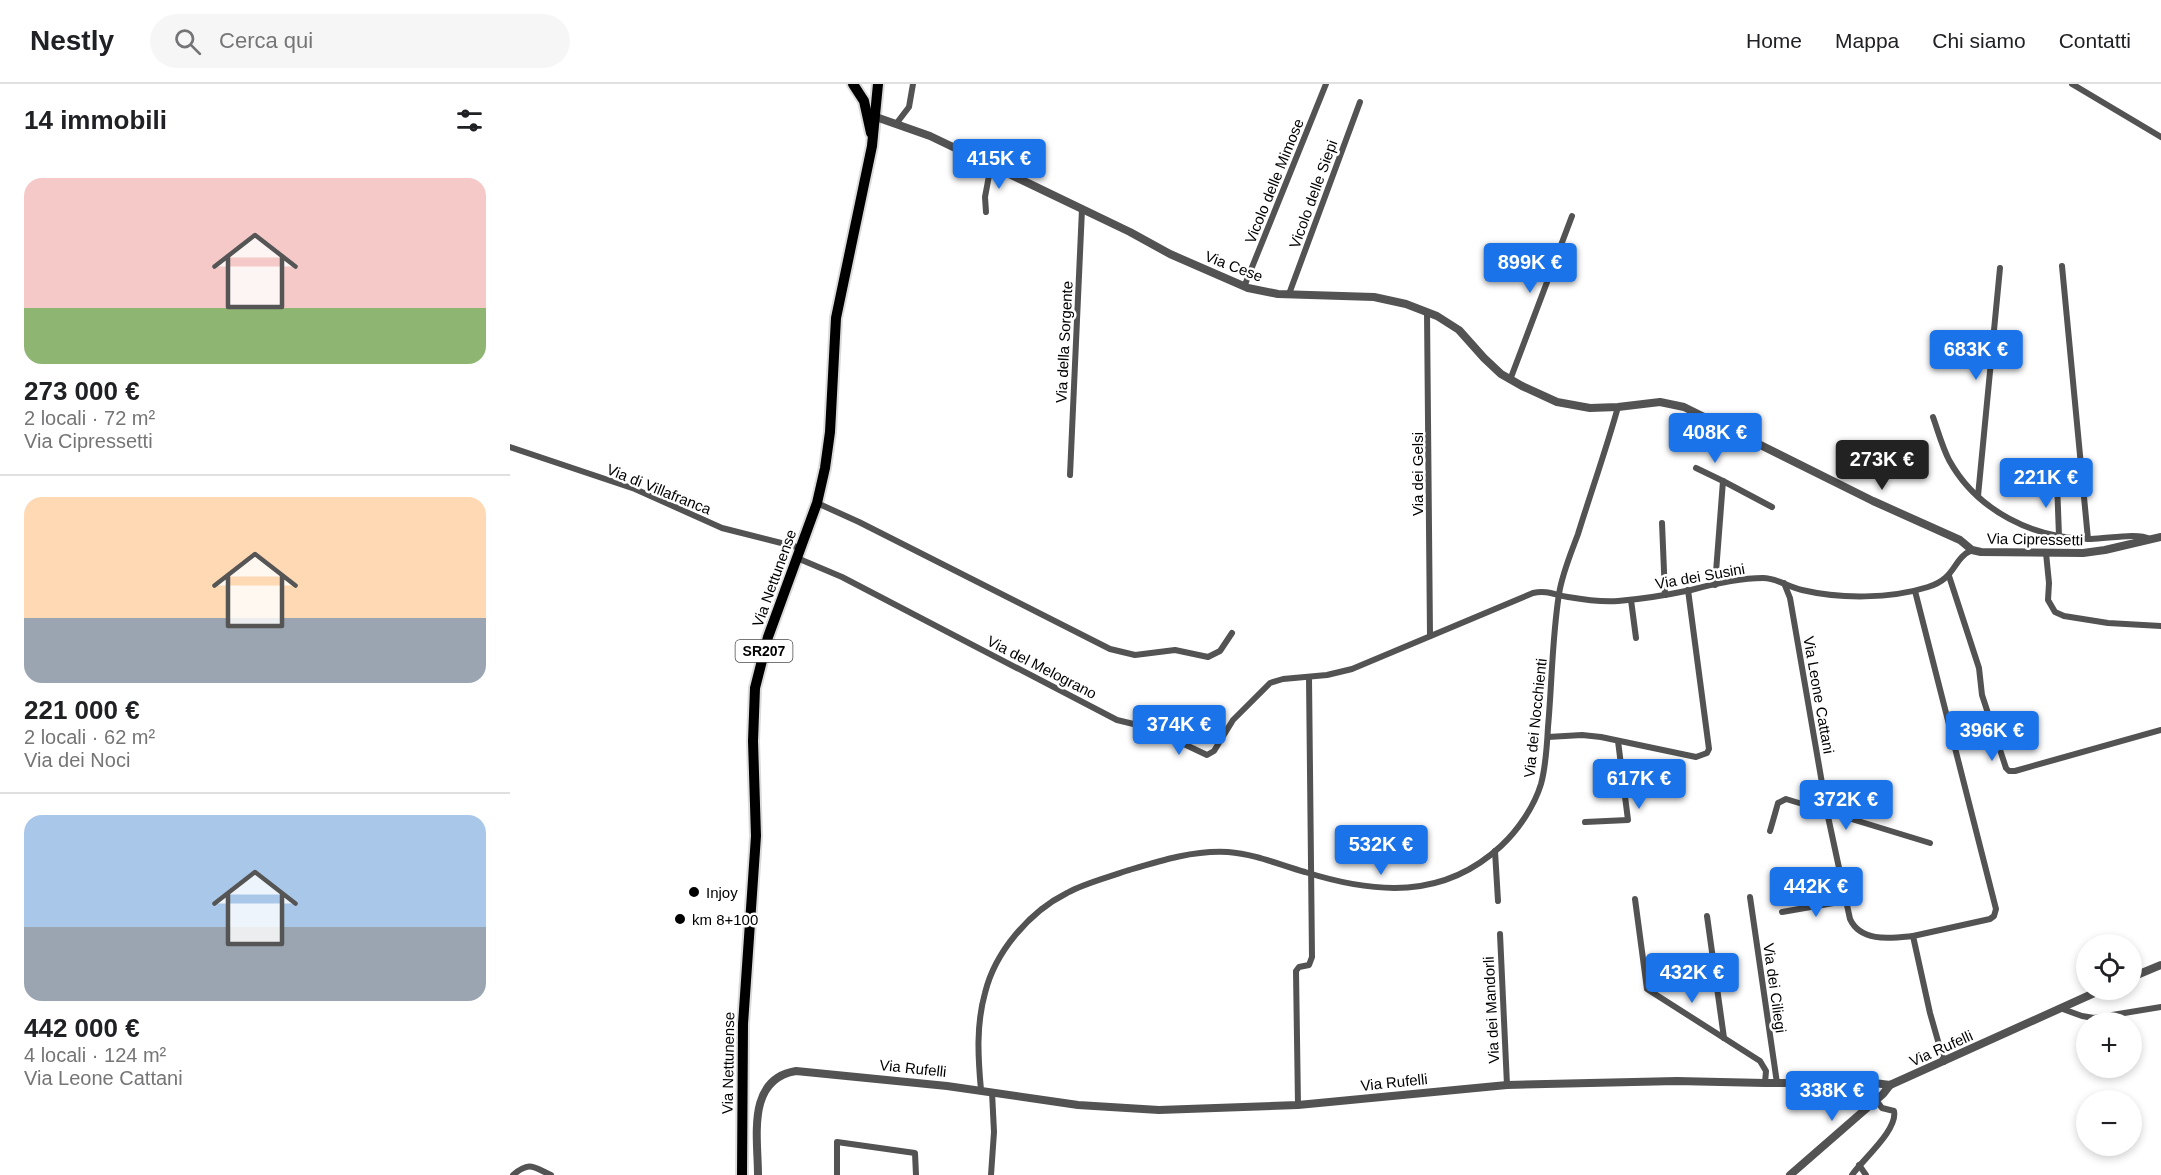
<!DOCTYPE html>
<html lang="it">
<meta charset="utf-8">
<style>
:root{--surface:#fff;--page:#f6f6f6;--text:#202124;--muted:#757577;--line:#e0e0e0;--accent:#1a73e8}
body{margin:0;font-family:Helvetica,sans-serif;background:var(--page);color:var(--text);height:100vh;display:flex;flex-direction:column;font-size:22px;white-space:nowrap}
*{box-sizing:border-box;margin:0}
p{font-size:20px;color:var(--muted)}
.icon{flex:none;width:33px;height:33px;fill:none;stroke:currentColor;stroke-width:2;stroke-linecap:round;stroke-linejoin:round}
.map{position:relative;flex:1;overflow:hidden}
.details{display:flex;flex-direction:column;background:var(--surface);width:510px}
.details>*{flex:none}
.controls{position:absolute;left:1566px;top:850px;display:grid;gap:12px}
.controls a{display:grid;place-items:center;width:66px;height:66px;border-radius:50%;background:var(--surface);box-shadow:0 3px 9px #0003;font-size:30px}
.price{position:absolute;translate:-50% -51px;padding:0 14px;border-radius:6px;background:var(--accent);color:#fff;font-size:20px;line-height:39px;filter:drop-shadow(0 2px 3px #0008)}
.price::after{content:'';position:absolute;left:50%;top:36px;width:18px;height:14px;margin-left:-9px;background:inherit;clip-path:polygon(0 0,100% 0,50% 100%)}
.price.selected{background:#222;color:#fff}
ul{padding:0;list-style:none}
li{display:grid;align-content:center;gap:12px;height:318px;padding:0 24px}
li+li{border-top:2px solid var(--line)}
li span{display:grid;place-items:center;height:186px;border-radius:18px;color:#555}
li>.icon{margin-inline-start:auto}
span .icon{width:108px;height:108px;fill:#fffc;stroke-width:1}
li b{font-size:26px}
h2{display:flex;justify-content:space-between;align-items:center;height:72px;padding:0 24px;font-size:26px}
header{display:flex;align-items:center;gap:36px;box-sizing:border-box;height:84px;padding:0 30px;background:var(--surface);border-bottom:2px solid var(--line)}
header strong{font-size:28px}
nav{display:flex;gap:33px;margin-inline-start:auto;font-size:21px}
.search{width:420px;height:54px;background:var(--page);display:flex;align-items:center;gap:15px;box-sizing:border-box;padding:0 21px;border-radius:33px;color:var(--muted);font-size:22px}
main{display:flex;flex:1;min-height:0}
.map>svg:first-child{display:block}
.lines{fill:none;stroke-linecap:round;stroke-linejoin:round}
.primary-casing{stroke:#dbdbdb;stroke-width:14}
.minor{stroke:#535353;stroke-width:6}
.tertiary{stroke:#535353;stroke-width:8}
.primary{stroke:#000;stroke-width:10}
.poi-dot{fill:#000;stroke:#fff;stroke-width:2}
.labels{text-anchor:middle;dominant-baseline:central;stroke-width:5;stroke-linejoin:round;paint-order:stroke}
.shield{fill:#fff;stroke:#4c4c4c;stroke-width:1.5}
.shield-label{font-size:14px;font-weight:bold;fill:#000}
.street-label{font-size:15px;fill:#000;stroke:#fff}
.poi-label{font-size:15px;fill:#000;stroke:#fff;text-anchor:start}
</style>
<header>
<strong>Nestly</strong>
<div class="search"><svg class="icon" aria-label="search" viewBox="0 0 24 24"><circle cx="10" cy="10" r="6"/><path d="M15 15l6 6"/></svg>Cerca qui</div>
<nav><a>Home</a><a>Mappa</a><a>Chi siamo</a><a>Contatti</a></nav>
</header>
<main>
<section class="details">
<h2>14 immobili<svg class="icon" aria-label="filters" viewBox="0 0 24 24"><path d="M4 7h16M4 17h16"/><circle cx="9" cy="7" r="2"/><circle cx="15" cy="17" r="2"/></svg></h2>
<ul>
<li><span style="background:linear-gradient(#f6c9c9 70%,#8fb573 0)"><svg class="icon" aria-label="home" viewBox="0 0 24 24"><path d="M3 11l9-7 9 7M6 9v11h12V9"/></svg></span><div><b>273 000 €</b><p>2 locali · 72 m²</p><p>Via Cipressetti</p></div></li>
<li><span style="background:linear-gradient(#ffd9b3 65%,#9aa5b1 0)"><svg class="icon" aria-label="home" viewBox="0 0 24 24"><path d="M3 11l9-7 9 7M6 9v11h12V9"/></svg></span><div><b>221 000 €</b><p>2 locali · 62 m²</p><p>Via dei Noci</p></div></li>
<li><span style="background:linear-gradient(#a9c7e8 60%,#9aa5b1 0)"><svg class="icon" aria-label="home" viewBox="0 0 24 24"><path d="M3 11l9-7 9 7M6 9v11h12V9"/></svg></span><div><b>442 000 €</b><p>4 locali · 124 m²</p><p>Via Leone Cattani</p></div></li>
</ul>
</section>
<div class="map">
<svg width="1651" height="1091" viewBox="0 0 1651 1091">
<rect width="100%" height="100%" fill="#fff"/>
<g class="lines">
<defs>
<g id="primary">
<polyline points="343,0 354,17 361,49"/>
<polyline points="232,1091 233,940 246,752 243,657 245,604 258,553 307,419 315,384 320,348 326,234 362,62 368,0"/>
</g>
</defs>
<!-- primary casing -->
<use href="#primary" class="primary-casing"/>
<!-- minor -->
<g class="minor">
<polyline points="1562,0 1651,53"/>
<polyline points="386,40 399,23 403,0"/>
<polyline points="476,128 475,113 481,81"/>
<polyline points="1552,182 1578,455"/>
<polyline points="734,203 816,0"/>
<polyline points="779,210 850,18"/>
<polyline points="917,228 920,552"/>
<polyline points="1000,296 1062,132"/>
<path d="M1423 333C1428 347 1432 362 1439 376 1467 427 1524 455 1581 455 1597 455 1627 448 1640 455"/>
<polyline points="0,363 125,405 212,444 291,464"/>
<polyline points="1186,384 1213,397"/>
<polyline points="560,391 572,125"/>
<polyline points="1547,398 1549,452"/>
<polyline points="1468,412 1490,184"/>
<polyline points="307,419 349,438 600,565 625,571 665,566 698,573 710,567 722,549"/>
<polyline points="1152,439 1155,511"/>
<polyline points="1536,469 1539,499 1538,516 1545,528 1554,532 1598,539 1651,542"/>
<path d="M287 474 332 493 607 636 640 644 697 671 704 667 723 636 760 599 773 595 817 591 842 585 1023 509C1037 506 1045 511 1058 513 1075 516 1092 518 1108 517 1133 515 1157 511 1181 506 1203 500 1229 494 1253 494 1267 494 1278 503 1292 506 1330 515 1380 515 1418 503 1447 494 1442 475 1462 466"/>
<polyline points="1439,492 1469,584 1472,611 1496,684 1499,687 1505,687 1651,646"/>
<path d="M1274 499 1280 514 1317 728 1340 835C1351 859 1382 854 1403 852"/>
<polyline points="1205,501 1213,397 1262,423"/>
<polyline points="1405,507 1486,825 1484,832 1480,835 1403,852 1420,929 1434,978"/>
<polyline points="1121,516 1126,554"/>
<polyline points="1038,653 1072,651 1091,653 1186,673 1197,669 1199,665 1178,506"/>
<polyline points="1075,738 1118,736 1108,657"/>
<polyline points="1260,747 1268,719 1276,715 1420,759"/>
<polyline points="985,767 988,817"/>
<polyline points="1240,813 1267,999"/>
<polyline points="1125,815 1137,905 1250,977 1256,987 1255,999"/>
<polyline points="1272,828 1335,817"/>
<polyline points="1197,832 1214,954"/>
<polyline points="990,850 997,1001"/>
<polyline points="1550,924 1572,932 1584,934 1651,923"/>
<path d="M471 1006C468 974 466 941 475 909 485 868 519 828 557 809 575 799 596 794 616 787 649 777 683 766 718 768 745 770 770 781 795 788 865 810 933 816 991 762 1008 746 1024 723 1031 700 1036 682 1037 661 1038 643 1042 599 1042 554 1049 510 1052 490 1061 469 1068 450 1081 408 1096 366 1108 323"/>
<polyline points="788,1021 786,887 789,883 799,881 802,873 799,594"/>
<polyline points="1349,1081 1356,1091"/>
<path d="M3 1091C20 1077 23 1083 41 1091"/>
<polyline points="327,1091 327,1058 405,1069 406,1091"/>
<polyline points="481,1091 484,1048 482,1008"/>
<path d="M1342 1091C1353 1075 1388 1046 1384 1027L1372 1024 1366 1016"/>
</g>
<!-- tertiary -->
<g class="tertiary">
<polyline points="366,33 420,52 620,148 660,170 738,204 768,210 864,213 896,220 927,232 949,246 974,274 991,290 1012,302 1047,318 1080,324 1108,323 1150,318 1174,323 1363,417 1450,456 1462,466 1471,468 1573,469 1595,466 1651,453"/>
<polyline points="1622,893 1651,881"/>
<path d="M248 1091C248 1054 236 995 286 987L437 1002 568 1021 649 1026 788 1021 997 1001 1167 997 1255 999H1364L1380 1001 1591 906"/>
<polyline points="1280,1091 1373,1010 1380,1001"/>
</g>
<!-- primary -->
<use href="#primary" class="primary"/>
</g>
<!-- markers -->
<g class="poi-dot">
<circle cx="184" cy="808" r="6"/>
<circle cx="170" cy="835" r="6"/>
</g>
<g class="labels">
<!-- shield labels -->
<rect class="shield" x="225.5" y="556" width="57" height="22" rx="4.5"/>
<g class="shield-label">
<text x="254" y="567">SR207</text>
</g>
<!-- street labels -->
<g class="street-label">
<text transform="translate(764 97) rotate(-68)">Vicolo delle Mimose</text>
<text transform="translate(803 110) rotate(-70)">Vicolo delle Siepi</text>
<text transform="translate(724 182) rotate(21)">Via Cese</text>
<text transform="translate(554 258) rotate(-87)">Via della Sorgente</text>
<text transform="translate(907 390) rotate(-90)">Via dei Gelsi</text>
<text transform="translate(149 405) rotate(22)">Via di Villafranca</text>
<text transform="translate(1525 455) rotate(1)">Via Cipressetti</text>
<text transform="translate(1190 492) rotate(-10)">Via dei Susini</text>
<text transform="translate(264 494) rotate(-70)">Via Nettunense</text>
<text transform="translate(532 583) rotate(27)">Via del Melograno</text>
<text transform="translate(1309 611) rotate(80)">Via Leone Cattani</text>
<text transform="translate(1025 634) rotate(-84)">Via dei Nocchienti</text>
<text transform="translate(1265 904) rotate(82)">Via dei Ciliegi</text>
<text transform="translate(981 926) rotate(-93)">Via dei Mandorli</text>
<text transform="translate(1431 964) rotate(-24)">Via Rufelli</text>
<text transform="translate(218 979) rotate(-89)">Via Nettunense</text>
<text transform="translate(403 984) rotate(6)">Via Rufelli</text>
<text transform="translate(884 998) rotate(-6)">Via Rufelli</text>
</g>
<!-- poi labels -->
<g class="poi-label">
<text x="196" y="808">Injoy</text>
<text x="182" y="835">km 8+100</text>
</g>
</g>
</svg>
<div class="controls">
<a><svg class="icon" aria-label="locate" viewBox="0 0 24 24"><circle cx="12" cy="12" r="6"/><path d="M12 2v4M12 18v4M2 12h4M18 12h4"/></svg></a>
<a>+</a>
<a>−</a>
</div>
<b class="price" style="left:489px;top:106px">415K €</b>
<b class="price" style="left:1020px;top:210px">899K €</b>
<b class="price" style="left:1466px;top:297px">683K €</b>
<b class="price" style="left:1205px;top:380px">408K €</b>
<b class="price selected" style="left:1372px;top:407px">273K €</b>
<b class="price" style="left:1536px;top:425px">221K €</b>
<b class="price" style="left:669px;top:672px">374K €</b>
<b class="price" style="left:1482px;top:678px">396K €</b>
<b class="price" style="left:1129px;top:726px">617K €</b>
<b class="price" style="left:1336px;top:747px">372K €</b>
<b class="price" style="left:871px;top:792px">532K €</b>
<b class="price" style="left:1306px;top:834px">442K €</b>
<b class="price" style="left:1182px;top:920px">432K €</b>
<b class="price" style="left:1322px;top:1038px">338K €</b>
</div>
</main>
